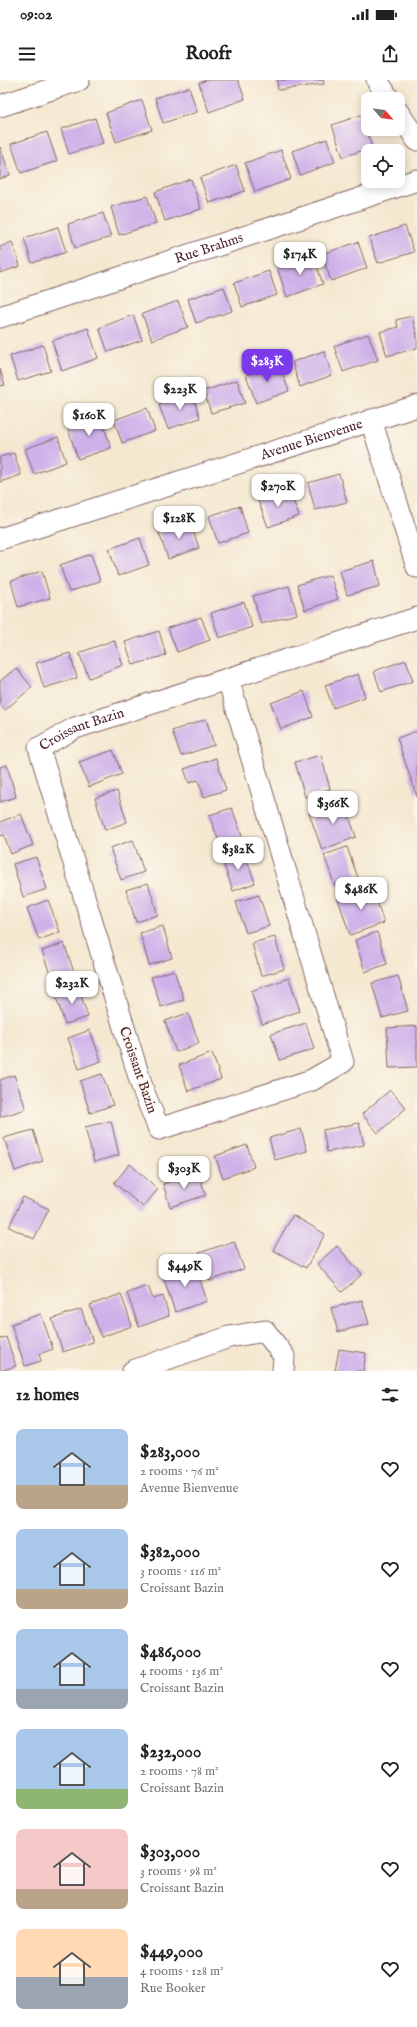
<!DOCTYPE html>
<meta charset="utf-8">
<style>
:root{--surface:#fff;--page:#f6f6f6;--text:#202124;--muted:#757577;--accent:#7c3aed}
body{margin:0;font-family:"IM FELL English",serif;background:var(--page);color:var(--text);height:100vh;display:flex;flex-direction:column;font-size:15px;white-space:nowrap}
*{box-sizing:border-box;margin:0}
p{font-size:13px;color:var(--muted)}
.icon{flex:none;width:22px;height:22px;fill:none;stroke:currentColor;stroke-width:2;stroke-linecap:round;stroke-linejoin:round}
.map{position:relative;height:1291px;overflow:hidden}
.sheet{display:flex;flex-direction:column;background:var(--surface);flex:1}
.sheet>*{flex:none}
.needle{width:26px;rotate:118deg}
.fabs{position:absolute;left:361px;top:12px;display:grid;gap:8px}
.fabs a{display:grid;place-items:center;width:44px;height:44px;border-radius:8px;background:var(--surface);box-shadow:0 2px 10px #0003;font-size:20px}
.price{position:absolute;translate:-50% -34px;padding:0 9px;border-radius:8px;background:#fff;color:#222;font-size:13px;line-height:26px;filter:drop-shadow(0 1px 2px #0008)}
.price::after{content:'';position:absolute;left:50%;top:24px;width:12px;height:9px;margin-left:-6px;background:inherit;clip-path:polygon(0 0,100% 0,50% 100%)}
.price.on{background:var(--accent);color:#fff}
ul{padding:0;list-style:none}
li{display:flex;align-items:center;gap:12px;height:100px;padding:0 16px}
li span{display:grid;place-items:center;flex:none;width:112px;height:80px;border-radius:8px;color:#555}
li>.icon{margin-inline-start:auto}
span .icon{width:48px;height:48px;fill:#fffc;stroke-width:1}
li b{font-size:17px}
h2{display:flex;justify-content:space-between;align-items:center;height:48px;padding:0 16px;font-size:17px}
.status{display:flex;justify-content:space-between;align-items:center;height:28px;padding:0 20px;background:var(--surface);direction:ltr}
.status svg{height:11px;fill:currentColor}
header{display:flex;justify-content:space-between;align-items:center;height:52px;padding:0 16px;background:var(--surface);font-size:18px;font-weight:800}
.map>svg:first-child{display:block}
.building{fill:#ceb1e9}
.lines{fill:none;stroke-linecap:round;stroke-linejoin:round}
.street-casing{stroke:#866565;stroke-width:23}
.street{stroke:#fff;stroke-width:21}
.labels{text-anchor:middle;dominant-baseline:central;stroke-width:3;stroke-linejoin:round;paint-order:stroke}
.street-label{font-size:14px;fill:#4a1f2b;stroke:#fbf7ec}
</style>
<div class="status"><b>09:02</b><svg viewBox="0 0 49 12"><path d="M0 12V9h3v3zM5 12V6h3v6zM10 12V3h3v9zM15 12V0h3v12zM26 1h20v11H26zM47 4h2v5h-2z"/></svg></div>
<header><svg class="icon" aria-label="menu" viewBox="0 0 24 24"><path d="M4 6h16M4 12h16M4 18h16"/></svg>Roofr<svg class="icon" aria-label="share" viewBox="0 0 24 24"><path d="M12 15V3M7 8l5-5 5 5M5 13v7h14v-7"/></svg></header>
<div class="map">
<svg width="417" height="1291" viewBox="0 0 417 1291">
<rect width="100%" height="100%" fill="#fbf7ec"/>
<filter id="ink" filterUnits="userSpaceOnUse"><feTurbulence type="fractalNoise" baseFrequency=".025" numOctaves="2"/><feDisplacementMap in="SourceGraphic" scale="8" xChannelSelector="R" yChannelSelector="G"/><feConvolveMatrix kernelMatrix="1 2 1 2 8 2 1 2 1" color-interpolation-filters="sRGB"/></filter>
<filter id="wash" filterUnits="userSpaceOnUse"><feTurbulence type="fractalNoise" baseFrequency=".012" numOctaves="4" result="noise"/><feDisplacementMap in="SourceGraphic" scale="16" xChannelSelector="R" yChannelSelector="G"/><feGaussianBlur stdDeviation="0.9" result="paint"/><feColorMatrix in="noise" values="0 0 0 0 0 0 0 0 0 0 0 0 0 0 0 0 0 1.4 0 .05"/><feComposite in="paint" operator="in"/></filter>
<g filter="url(#wash)">
<rect width="100%" height="100%" fill="#f4e8d0"/>
<g id="blocks">
<!-- building -->
<g class="building">
<polygon points="206,0 238,0 245,19 209,32 199,3"/>
<polygon points="277,0 323,0 324,4 278,10"/>
<polygon points="189,7 197,32 163,43 155,18"/>
<polygon points="142,20 152,50 116,62 106,33"/>
<polygon points="361,35 372,67 343,77 332,45"/>
<polygon points="95,38 103,63 69,74 61,49"/>
<polygon points="47,52 57,81 21,93 11,64"/>
<polygon points="327,59 335,82 300,95 292,71"/>
<polygon points="0,67 10,95 0,99"/>
<polygon points="281,70 291,99 255,112 245,83"/>
<polygon points="236,85 245,111 209,123 200,98"/>
<polygon points="191,99 201,129 165,141 155,112"/>
<polygon points="147,116 156,143 119,155 111,127"/>
<polygon points="103,133 111,157 75,168 68,144"/>
<polygon points="405,146 414,172 378,183 369,158"/>
<polygon points="58,147 66,172 32,183 24,158"/>
<polygon points="12,162 20,186 0,193 0,167"/>
<polygon points="358,162 367,188 331,201 322,174"/>
<polygon points="313,175 323,204 287,217 277,187"/>
<polygon points="269,191 277,215 242,227 234,203"/>
<polygon points="224,207 232,231 196,243 188,219"/>
<polygon points="178,221 188,247 152,260 142,234"/>
<polygon points="133,235 142,260 108,272 99,248"/>
<polygon points="412,236 417,255 417,268 387,276 380,252 398,247 396,240"/>
<polygon points="88,248 98,278 62,291 52,261"/>
<polygon points="368,254 378,280 343,292 334,266"/>
<polygon points="43,265 51,291 18,301 10,276"/>
<polygon points="324,271 332,295 300,307 292,282"/>
<polygon points="279,284 289,311 256,323 246,295"/>
<polygon points="0,289 5,305 0,306"/>
<polygon points="237,300 245,323 211,333 204,311"/>
<polygon points="192,314 200,338 168,349 159,325"/>
<polygon points="147,328 155,351 122,363 114,340"/>
<polygon points="100,334 111,368 78,379 67,346"/>
<polygon points="58,357 66,382 34,394 25,369"/>
<polygon points="14,373 21,395 0,402 0,377"/>
<polygon points="339,394 347,422 315,430 308,403"/>
<polygon points="289,409 299,436 268,447 258,420"/>
<polygon points="240,426 248,453 218,463 209,436"/>
<polygon points="190,442 199,468 168,479 159,453"/>
<polygon points="140,458 149,485 118,496 109,469"/>
<polygon points="91,474 100,501 69,512 60,485"/>
<polygon points="374,481 380,506 347,515 340,491"/>
<polygon points="42,491 50,518 18,527 11,501"/>
<polygon points="330,495 338,519 305,530 297,505"/>
<polygon points="289,506 297,534 261,544 253,516"/>
<polygon points="244,522 252,547 219,558 211,533"/>
<polygon points="201,537 210,560 177,572 168,548"/>
<polygon points="159,551 166,575 133,585 125,562"/>
<polygon points="114,560 123,585 89,598 79,573"/>
<polygon points="70,573 77,598 44,608 36,583"/>
<polygon points="406,580 413,601 381,612 374,591"/>
<polygon points="16,588 32,607 5,630 0,624 0,601"/>
<polygon points="358,594 365,617 333,628 325,605"/>
<polygon points="304,611 313,637 281,649 271,623"/>
<polygon points="206,639 214,665 181,676 172,651"/>
<polygon points="417,651 417,717 397,658"/>
<polygon points="113,670 122,694 89,707 79,682"/>
<polygon points="321,675 330,709 305,717 295,682"/>
<polygon points="216,678 226,710 204,717 198,700 189,703 184,689"/>
<polygon points="7,685 16,717 0,722 0,687"/>
<polygon points="117,711 127,742 105,750 95,718"/>
<polygon points="344,721 356,757 322,770 309,733"/>
<polygon points="232,728 243,759 221,767 209,735"/>
<polygon points="21,734 33,765 11,774 4,755 0,756 0,742"/>
<polygon points="133,760 144,792 121,800 110,768"/>
<polygon points="347,767 358,798 335,806 324,775"/>
<polygon points="244,771 255,803 233,811 222,779"/>
<polygon points="36,777 47,809 23,817 13,784"/>
<polygon points="148,803 158,835 136,842 126,810"/>
<polygon points="372,807 384,843 350,855 338,819"/>
<polygon points="259,815 269,846 246,853 236,822"/>
<polygon points="48,820 60,852 39,860 27,828"/>
<polygon points="163,846 172,878 149,885 140,853"/>
<polygon points="377,852 387,884 365,892 355,860"/>
<polygon points="275,857 284,889 261,896 252,863"/>
<polygon points="64,863 75,895 53,903 42,871"/>
<polygon points="174,890 184,920 161,927 151,897"/>
<polygon points="398,896 408,931 382,938 372,903"/>
<polygon points="289,898 300,931 262,944 251,911"/>
<polygon points="78,906 88,937 65,944 55,914"/>
<polygon points="188,933 199,963 176,972 165,941"/>
<polygon points="306,943 314,969 280,980 271,954"/>
<polygon points="417,946 417,987 389,988 387,948"/>
<polygon points="90,950 101,981 79,989 68,958"/>
<polygon points="212,973 221,999 188,1011 179,985"/>
<polygon points="102,994 113,1025 90,1033 80,1001"/>
<polygon points="14,995 26,1029 0,1037 0,1000"/>
<polygon points="390,1010 406,1028 378,1053 362,1034"/>
<polygon points="111,1041 119,1075 94,1082 85,1047"/>
<polygon points="359,1043 364,1065 327,1072 323,1050"/>
<polygon points="301,1049 307,1071 275,1080 269,1058"/>
<polygon points="33,1050 43,1081 15,1091 4,1058"/>
<polygon points="247,1065 254,1087 223,1098 215,1076"/>
<polygon points="130,1084 158,1109 143,1127 114,1103"/>
<polygon points="198,1092 206,1115 170,1127 163,1104"/>
<polygon points="23,1117 49,1129 34,1159 9,1147"/>
<polygon points="293,1135 325,1154 306,1188 273,1170"/>
<polygon points="234,1161 244,1189 209,1201 199,1173"/>
<polygon points="337,1166 362,1194 342,1212 317,1184"/>
<polygon points="195,1185 207,1221 175,1232 163,1196"/>
<polygon points="148,1206 153,1219 163,1216 169,1236 139,1247 127,1213"/>
<polygon points="121,1214 132,1246 101,1257 90,1225"/>
<polygon points="362,1220 369,1244 338,1252 331,1228"/>
<polygon points="81,1229 93,1262 63,1272 52,1239"/>
<polygon points="41,1234 53,1269 39,1274 41,1281 25,1286 11,1244"/>
<polygon points="6,1257 16,1286 0,1291 0,1259"/>
<polygon points="339,1269 366,1273 363,1291 335,1291"/>
</g>
</g>
</g>
<g filter="url(#ink)">
<use href="#blocks" fill-opacity="0" stroke="#866565" stroke-width="1"/>
<g class="lines">
<defs>
<g id="street">
<polyline points="377,0 389,19"/>
<polyline points="0,26 79,0"/>
<polyline points="398,32 417,60"/>
<path id="s1" d="M0 237 417 100"/>
<polyline points="371,340 417,487"/>
<path id="s2" d="M0 459 417 326"/>
<path id="s3" d="M228 599 343 982 312 1000 159 1049 143 1010 39 668 75 648 417 538"/>
<polyline points="133,1291 229,1257 265,1251 284,1276 283,1291"/>
</g>
</defs>
<!-- street casing -->
<use href="#street" class="street-casing"/>
<!-- street -->
<use href="#street" class="street"/>
</g>
</g>
<g class="labels">
<!-- street labels -->
<g class="street-label">
<text stroke="none"><textPath href="#s1" startOffset="220">Rue Brahms</textPath></text>
<text stroke="none"><textPath href="#s2" startOffset="327">Avenue Bienvenue</textPath></text>
<text stroke="none"><textPath href="#s3" startOffset="1043">Croissant Bazin</textPath></text>
<text transform="translate(138 990) rotate(71)">Croissant Bazin</text>
</g>
</g>
</svg>
<div class="fabs">
<a><svg class="needle" viewBox="-14 -14 28 28"><path d="M0-13l5 13h-10z" fill="#e53935"/><path d="M0 13l5-13h-10z" fill="#757577"/></svg></a>
<a><svg class="icon" aria-label="locate" viewBox="0 0 24 24"><circle cx="12" cy="12" r="6"/><path d="M12 2v4M12 18v4M2 12h4M18 12h4"/></svg></a>
</div>
<b class="price" style="left:300px;top:196px">$174K</b>
<b class="price on" style="left:267px;top:303px">$283K</b>
<b class="price" style="left:180px;top:331px">$223K</b>
<b class="price" style="left:89px;top:357px">$160K</b>
<b class="price" style="left:278px;top:428px">$270K</b>
<b class="price" style="left:179px;top:460px">$128K</b>
<b class="price" style="left:333px;top:745px">$366K</b>
<b class="price" style="left:238px;top:791px">$382K</b>
<b class="price" style="left:361px;top:831px">$486K</b>
<b class="price" style="left:72px;top:925px">$232K</b>
<b class="price" style="left:184px;top:1110px">$303K</b>
<b class="price" style="left:185px;top:1208px">$449K</b>
</div>
<section class="sheet">
<h2>12 homes<svg class="icon" aria-label="filters" viewBox="0 0 24 24"><path d="M4 7h16M4 17h16"/><circle cx="9" cy="7" r="2"/><circle cx="15" cy="17" r="2"/></svg></h2>
<ul>
<li><span style="background:linear-gradient(#a9c7e8 70%,#b9a48a 0)"><svg class="icon" aria-label="home" viewBox="0 0 24 24"><path d="M3 11l9-7 9 7M6 9v11h12V9"/></svg></span><div><b>$283,000</b><p>2 rooms · 76 m²</p><p>Avenue Bienvenue</p></div><svg class="icon" aria-label="heart" viewBox="0 0 24 24"><path d="M12 20l-8-8c-3-5 5-10 8-4 3-6 11-1 8 4z"/></svg></li>
<li><span style="background:linear-gradient(#a9c7e8 75%,#b9a48a 0)"><svg class="icon" aria-label="home" viewBox="0 0 24 24"><path d="M3 11l9-7 9 7M6 9v11h12V9"/></svg></span><div><b>$382,000</b><p>3 rooms · 116 m²</p><p>Croissant Bazin</p></div><svg class="icon" aria-label="heart" viewBox="0 0 24 24"><path d="M12 20l-8-8c-3-5 5-10 8-4 3-6 11-1 8 4z"/></svg></li>
<li><span style="background:linear-gradient(#a9c7e8 75%,#9aa5b1 0)"><svg class="icon" aria-label="home" viewBox="0 0 24 24"><path d="M3 11l9-7 9 7M6 9v11h12V9"/></svg></span><div><b>$486,000</b><p>4 rooms · 136 m²</p><p>Croissant Bazin</p></div><svg class="icon" aria-label="heart" viewBox="0 0 24 24"><path d="M12 20l-8-8c-3-5 5-10 8-4 3-6 11-1 8 4z"/></svg></li>
<li><span style="background:linear-gradient(#a9c7e8 75%,#8fb573 0)"><svg class="icon" aria-label="home" viewBox="0 0 24 24"><path d="M3 11l9-7 9 7M6 9v11h12V9"/></svg></span><div><b>$232,000</b><p>2 rooms · 78 m²</p><p>Croissant Bazin</p></div><svg class="icon" aria-label="heart" viewBox="0 0 24 24"><path d="M12 20l-8-8c-3-5 5-10 8-4 3-6 11-1 8 4z"/></svg></li>
<li><span style="background:linear-gradient(#f6c9c9 75%,#b9a48a 0)"><svg class="icon" aria-label="home" viewBox="0 0 24 24"><path d="M3 11l9-7 9 7M6 9v11h12V9"/></svg></span><div><b>$303,000</b><p>3 rooms · 98 m²</p><p>Croissant Bazin</p></div><svg class="icon" aria-label="heart" viewBox="0 0 24 24"><path d="M12 20l-8-8c-3-5 5-10 8-4 3-6 11-1 8 4z"/></svg></li>
<li><span style="background:linear-gradient(#ffd9b3 60%,#9aa5b1 0)"><svg class="icon" aria-label="home" viewBox="0 0 24 24"><path d="M3 11l9-7 9 7M6 9v11h12V9"/></svg></span><div><b>$449,000</b><p>4 rooms · 128 m²</p><p>Rue Booker</p></div><svg class="icon" aria-label="heart" viewBox="0 0 24 24"><path d="M12 20l-8-8c-3-5 5-10 8-4 3-6 11-1 8 4z"/></svg></li>
</ul>
</section>
